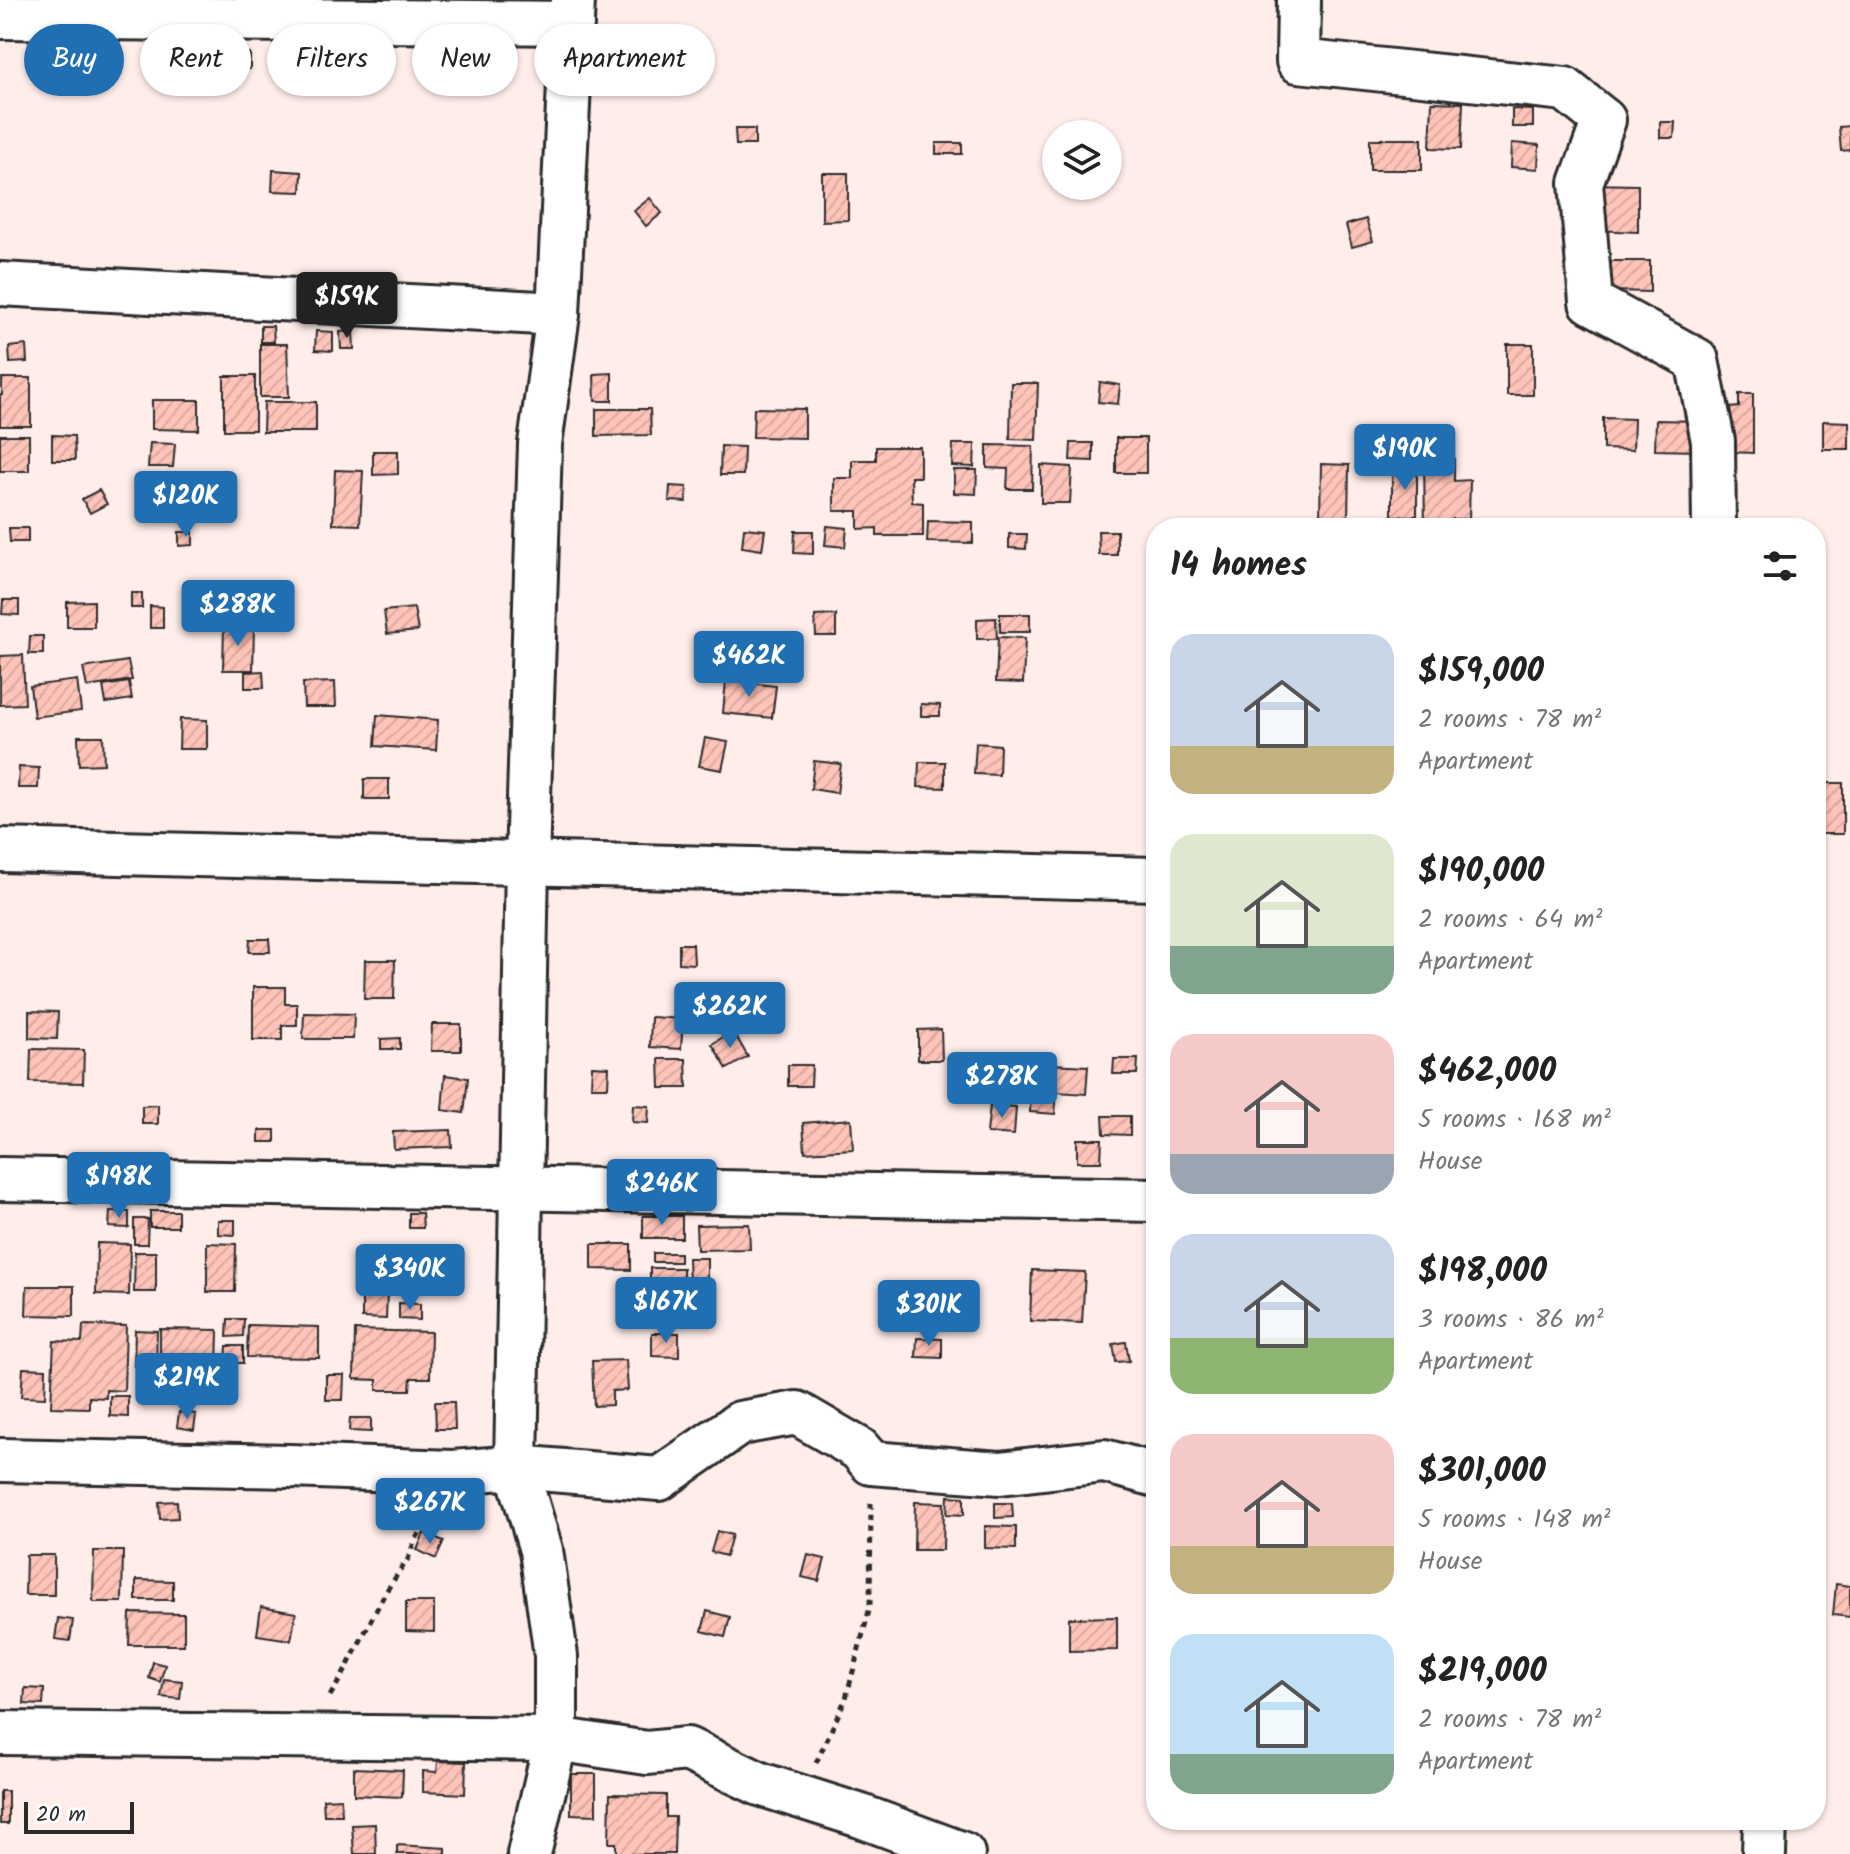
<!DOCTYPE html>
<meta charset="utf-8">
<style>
:root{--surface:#fff;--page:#f2f2f2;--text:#222;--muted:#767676;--accent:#1f6fb2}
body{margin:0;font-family:Kalam,sans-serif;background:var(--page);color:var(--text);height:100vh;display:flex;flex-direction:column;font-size:30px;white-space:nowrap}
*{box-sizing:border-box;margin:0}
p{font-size:26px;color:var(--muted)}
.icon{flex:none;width:44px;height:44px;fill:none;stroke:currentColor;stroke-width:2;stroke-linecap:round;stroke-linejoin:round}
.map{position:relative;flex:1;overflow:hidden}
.side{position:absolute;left:1146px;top:518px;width:680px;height:1312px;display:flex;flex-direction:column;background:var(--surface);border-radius:32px;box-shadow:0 2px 6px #0004}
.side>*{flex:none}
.banner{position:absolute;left:24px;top:24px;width:760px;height:72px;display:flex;gap:16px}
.tools{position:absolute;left:1042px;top:120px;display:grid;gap:16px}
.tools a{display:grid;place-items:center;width:80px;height:80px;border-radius:50%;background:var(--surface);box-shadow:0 2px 6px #0004;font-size:40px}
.scale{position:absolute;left:24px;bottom:20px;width:110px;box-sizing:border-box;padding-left:8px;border:4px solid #2b2b2b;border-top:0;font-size:22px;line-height:28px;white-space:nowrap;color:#2b2b2b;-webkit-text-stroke:6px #fff;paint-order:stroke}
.price{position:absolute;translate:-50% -68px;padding:0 18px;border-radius:8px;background:var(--accent);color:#fff;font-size:26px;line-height:52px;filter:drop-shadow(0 2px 4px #0008)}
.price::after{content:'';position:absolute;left:50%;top:48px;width:24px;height:18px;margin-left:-12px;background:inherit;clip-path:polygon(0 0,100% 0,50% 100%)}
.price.on{background:#222;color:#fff}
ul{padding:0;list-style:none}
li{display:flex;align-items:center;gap:24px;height:200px;padding:0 24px}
li span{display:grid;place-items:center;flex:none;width:224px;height:160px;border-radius:24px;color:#555}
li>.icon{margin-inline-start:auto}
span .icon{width:96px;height:96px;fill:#fffc;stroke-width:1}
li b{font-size:34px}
h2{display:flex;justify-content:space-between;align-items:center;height:96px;padding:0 24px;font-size:34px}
.pill{padding:0 28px;border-radius:36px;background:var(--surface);box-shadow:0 2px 6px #0004;font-size:28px;line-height:72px}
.pill.on{background:var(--accent);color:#fff}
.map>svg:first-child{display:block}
.building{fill:url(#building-hatch);stroke:#2b2b2b;stroke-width:2}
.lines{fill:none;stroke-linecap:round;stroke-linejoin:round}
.minor-casing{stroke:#2b2b2b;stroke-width:48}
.path{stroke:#2b2b2b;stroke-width:5;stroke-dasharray:6 6;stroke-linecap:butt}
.minor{stroke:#fff;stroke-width:42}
</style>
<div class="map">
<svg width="1850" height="1854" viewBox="0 0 1850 1854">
<defs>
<pattern id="building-hatch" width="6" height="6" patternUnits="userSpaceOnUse" patternTransform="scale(2)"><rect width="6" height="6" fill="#ffc4b9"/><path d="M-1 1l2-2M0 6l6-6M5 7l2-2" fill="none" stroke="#dba99f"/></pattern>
</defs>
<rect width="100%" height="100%" fill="#ffedea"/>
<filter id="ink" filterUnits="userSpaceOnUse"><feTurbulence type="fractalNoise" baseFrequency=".0125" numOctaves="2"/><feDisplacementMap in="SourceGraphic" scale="16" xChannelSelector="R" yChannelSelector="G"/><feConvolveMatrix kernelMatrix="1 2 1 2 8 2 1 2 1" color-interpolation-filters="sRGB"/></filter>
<g filter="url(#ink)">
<!-- building -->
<g class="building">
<polygon points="218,52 250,53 250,69 218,68"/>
<polygon points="334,71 335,87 304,88 304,72"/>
<polygon points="1432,102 1463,103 1461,149 1430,148"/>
<polygon points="1512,109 1533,110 1533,127 1512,127"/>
<polygon points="1660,122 1675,122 1674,138 1660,138"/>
<polygon points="1850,126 1850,150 1841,151 1839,127"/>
<polygon points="735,129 755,129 755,145 736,145"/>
<rect x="1370" y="139" width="52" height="31"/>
<rect x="936" y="143" width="26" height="11"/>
<polygon points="1512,143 1539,145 1538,169 1511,167"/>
<polygon points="273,170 302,172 301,192 272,191"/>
<polygon points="822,173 848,173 848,220 822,221"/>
<polygon points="1585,184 1638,185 1638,232 1595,230"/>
<polygon points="650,198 662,213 646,226 634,211"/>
<polygon points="1366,219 1373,241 1352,247 1346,225"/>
<polygon points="1611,261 1650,261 1650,292 1611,291"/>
<polygon points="261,326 273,326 274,342 261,342"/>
<polygon points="316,331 333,332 333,351 315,350"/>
<polygon points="353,331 354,349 341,349 340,332"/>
<polygon points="260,344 287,344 289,397 260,397"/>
<rect x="1507" y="344" width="26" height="51"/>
<polygon points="26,345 27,362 10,363 9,347"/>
<polygon points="612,373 612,401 595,401 594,374"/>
<rect x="224" y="376" width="31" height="54"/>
<polygon points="2,378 31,378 31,426 0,426 0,395 2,395"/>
<polygon points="1100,382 1120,385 1118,404 1098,402"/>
<polygon points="1011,383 1038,383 1036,440 1010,439"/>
<polygon points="1739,394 1753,394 1753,453 1730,452 1730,408 1739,407"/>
<polygon points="152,400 199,400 199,430 152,429"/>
<polygon points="264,402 316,402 316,432 263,432"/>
<polygon points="754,408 805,409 805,438 753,437"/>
<polygon points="596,409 650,409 651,435 596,436"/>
<polygon points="1603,418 1634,419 1633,450 1603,449"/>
<polygon points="1656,420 1699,421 1698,451 1655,450"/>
<polygon points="1823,421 1849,422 1849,449 1823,449"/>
<rect x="0" y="435" width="29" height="36"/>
<polygon points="52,435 74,436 75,460 52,460"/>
<rect x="1116" y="438" width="30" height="35"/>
<polygon points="150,443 175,444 173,467 148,467"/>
<polygon points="1071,443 1093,443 1093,461 1070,460"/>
<polygon points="953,444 975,444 974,467 952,466"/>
<polygon points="987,445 1033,446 1032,489 1007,489 1008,469 987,468"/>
<polygon points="721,446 744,447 743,475 720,475"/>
<polygon points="876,447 920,447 920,477 911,477 912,502 923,503 923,536 877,536 877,528 858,529 858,511 834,511 834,478 852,478 852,460 876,460"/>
<polygon points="373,451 398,451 398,474 373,475"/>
<polygon points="1424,458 1454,458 1454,481 1470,480 1469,519 1453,519 1454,528 1425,528"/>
<polygon points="1321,464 1349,465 1348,519 1320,519"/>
<polygon points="1041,465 1072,467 1070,503 1041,503"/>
<polygon points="1417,468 1417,516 1392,516 1392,469"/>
<polygon points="335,470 363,471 360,525 333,524"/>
<polygon points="954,470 977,470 976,494 954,493"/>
<polygon points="670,486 687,487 686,502 669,501"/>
<polygon points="99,490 107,504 90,513 82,499"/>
<polygon points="154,501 156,516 141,518 139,502"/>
<polygon points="928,521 973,522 973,543 927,542"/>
<polygon points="827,526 847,528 845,547 825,545"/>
<polygon points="9,528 28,528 28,542 10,542"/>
<polygon points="744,528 765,530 762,550 742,547"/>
<polygon points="795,531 813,531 813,554 794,553"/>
<polygon points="1098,531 1117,531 1117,555 1099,555"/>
<polygon points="179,532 193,532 193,545 179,546"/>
<polygon points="1009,534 1027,534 1026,549 1009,548"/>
<rect x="131" y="593" width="11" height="15"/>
<polygon points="3,600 19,600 19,615 2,614"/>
<polygon points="94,601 94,627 67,627 67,602"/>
<polygon points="150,606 163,607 163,628 150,628"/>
<polygon points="414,608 418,631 387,634 384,611"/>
<rect x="1000" y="614" width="30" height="18"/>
<polygon points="836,615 836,636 816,636 815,616"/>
<polygon points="996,618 997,639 977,639 977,619"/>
<polygon points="224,625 254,625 253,670 223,670"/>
<polygon points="30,636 43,636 43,654 29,654"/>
<polygon points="998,637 1025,638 1023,683 996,682"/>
<polygon points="23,655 25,704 0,705 0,656"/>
<polygon points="128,661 132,680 87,687 83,668"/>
<polygon points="263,671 264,688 245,688 245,672"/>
<polygon points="77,680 81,711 34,717 30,686"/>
<polygon points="726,680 776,686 772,718 723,713"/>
<polygon points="129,682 132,699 106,703 103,686"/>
<polygon points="335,682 336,707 304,707 303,683"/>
<polygon points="921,704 940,705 940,716 921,716"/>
<polygon points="377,715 438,720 436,750 375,746"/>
<polygon points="180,719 207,720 207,749 179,749"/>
<polygon points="78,736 103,736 104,764 79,765"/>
<polygon points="705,738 728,742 722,770 699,766"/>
<polygon points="976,743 1000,745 999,775 974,774"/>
<polygon points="814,761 841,764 837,793 811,789"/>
<polygon points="919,762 945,762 945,788 918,787"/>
<polygon points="19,767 39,768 38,788 18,788"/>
<rect x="364" y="779" width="25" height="20"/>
<rect x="1816" y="783" width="27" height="51"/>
<polygon points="250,939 269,939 270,952 249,952"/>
<polygon points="679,944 693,944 694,964 679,963"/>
<polygon points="365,960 395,960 394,999 364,999"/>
<polygon points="253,987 285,987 285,1004 297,1004 297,1025 282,1025 282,1040 253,1040"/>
<polygon points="29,1011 58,1012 57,1039 29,1038"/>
<polygon points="304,1013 354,1014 353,1039 303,1039"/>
<polygon points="651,1017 683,1019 681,1049 650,1047"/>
<polygon points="432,1024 461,1024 461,1051 431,1051"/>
<polygon points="941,1029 942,1060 918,1060 918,1030"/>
<polygon points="733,1031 748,1057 727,1069 712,1044"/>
<polygon points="400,1038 400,1049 381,1049 381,1039"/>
<polygon points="31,1049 84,1050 83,1083 30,1082"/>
<polygon points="659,1059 686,1059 687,1088 660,1088"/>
<polygon points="1114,1059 1138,1059 1137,1074 1113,1074"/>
<polygon points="1032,1063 1088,1066 1086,1094 1057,1092 1055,1114 1030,1112"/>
<polygon points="788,1065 812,1065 811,1086 788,1086"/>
<polygon points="592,1066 609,1067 608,1087 591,1087"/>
<polygon points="445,1075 468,1078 464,1113 442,1110"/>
<polygon points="158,1105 158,1124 142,1124 142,1106"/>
<polygon points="633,1105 649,1106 648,1123 632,1122"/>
<polygon points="990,1105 1016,1107 1014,1135 987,1133"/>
<polygon points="1103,1116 1130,1116 1130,1135 1104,1134"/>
<polygon points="851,1119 853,1149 805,1152 803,1123"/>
<rect x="259" y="1130" width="16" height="12"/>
<polygon points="451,1130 452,1147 394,1149 393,1132"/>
<polygon points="1077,1139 1102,1139 1101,1162 1077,1162"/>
<polygon points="110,1211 129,1212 129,1228 109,1227"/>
<rect x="150" y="1211" width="28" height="16"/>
<polygon points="409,1213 422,1213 423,1228 409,1228"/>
<rect x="643" y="1216" width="39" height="22"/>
<polygon points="134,1219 148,1219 147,1244 134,1244"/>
<polygon points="218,1220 235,1220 235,1235 218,1234"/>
<polygon points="749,1224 750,1249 697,1250 696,1225"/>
<polygon points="97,1243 130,1244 129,1295 96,1294"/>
<polygon points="207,1243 236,1244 235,1292 207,1292"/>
<polygon points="592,1244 631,1244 631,1270 592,1269"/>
<polygon points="135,1252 156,1252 156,1292 134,1292"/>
<rect x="653" y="1253" width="27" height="9"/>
<polygon points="688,1258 707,1258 707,1282 689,1282"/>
<polygon points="650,1268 683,1268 684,1314 650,1314"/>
<polygon points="1032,1270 1085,1272 1082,1323 1030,1321"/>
<polygon points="27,1286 74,1286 74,1316 26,1315"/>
<polygon points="362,1291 387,1292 386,1319 362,1318"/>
<polygon points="399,1303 420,1304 420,1320 399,1319"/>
<polygon points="228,1319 244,1319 243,1336 227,1337"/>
<polygon points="83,1325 126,1326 124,1391 106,1390 106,1398 89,1397 89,1408 51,1407 54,1341 82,1342"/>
<polygon points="248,1325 319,1327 319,1358 247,1357"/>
<polygon points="160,1329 218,1330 217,1370 160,1369"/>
<polygon points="135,1330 157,1331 156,1367 134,1366"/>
<polygon points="355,1330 431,1332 430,1378 411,1378 410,1390 377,1390 377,1380 354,1379"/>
<polygon points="652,1333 679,1333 679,1357 652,1356"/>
<polygon points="917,1338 942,1339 942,1358 916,1357"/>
<polygon points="1126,1342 1129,1361 1116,1362 1113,1344"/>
<polygon points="227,1346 243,1346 243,1363 226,1363"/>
<polygon points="626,1360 628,1390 612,1391 612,1405 594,1406 592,1361"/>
<polygon points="23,1368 46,1369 45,1398 21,1397"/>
<polygon points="326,1375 344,1375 343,1400 326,1400"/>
<polygon points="110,1396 128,1396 128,1417 110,1416"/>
<polygon points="435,1402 454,1402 455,1429 436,1429"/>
<polygon points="179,1412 196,1414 194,1430 177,1427"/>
<polygon points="350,1418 371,1418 371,1432 349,1431"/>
<polygon points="948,1496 964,1497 964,1515 947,1514"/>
<polygon points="177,1501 178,1518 160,1519 159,1502"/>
<polygon points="915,1502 944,1503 943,1550 914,1550"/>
<polygon points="995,1503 1012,1503 1013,1517 995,1518"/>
<polygon points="985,1526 1016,1527 1016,1549 985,1548"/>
<polygon points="717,1531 732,1535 726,1556 711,1552"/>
<polygon points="424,1533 444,1541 436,1559 417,1550"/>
<polygon points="94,1551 123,1551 122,1602 93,1602"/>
<polygon points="26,1555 54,1555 54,1595 25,1595"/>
<polygon points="808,1555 825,1559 819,1581 802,1577"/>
<polygon points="136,1580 173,1581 173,1600 136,1600"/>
<polygon points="1836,1584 1850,1586 1850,1617 1833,1615"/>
<polygon points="406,1602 434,1602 434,1632 406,1631"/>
<polygon points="261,1607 296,1613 291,1640 257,1635"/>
<polygon points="707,1611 730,1617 725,1637 702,1631"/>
<polygon points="130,1613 184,1614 184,1645 129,1645"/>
<polygon points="1117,1617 1117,1650 1069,1651 1069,1618"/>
<polygon points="58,1618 73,1620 70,1641 55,1639"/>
<polygon points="153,1662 165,1665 160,1682 149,1678"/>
<polygon points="164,1679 182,1681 180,1699 161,1697"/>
<polygon points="25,1688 44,1689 43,1705 24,1704"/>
<polygon points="438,1761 466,1762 465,1794 423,1792 423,1771 437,1772"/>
<polygon points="354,1768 403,1770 402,1797 354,1795"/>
<polygon points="571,1774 596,1774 596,1815 571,1814"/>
<rect x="0" y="1791" width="8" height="33"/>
<polygon points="610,1794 666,1795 666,1817 675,1817 674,1854 616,1854 616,1843 609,1843"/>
<polygon points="341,1798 342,1815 324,1815 323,1799"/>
<polygon points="375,1824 376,1854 354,1854 352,1825"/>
<polygon points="397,1845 446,1848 446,1854 397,1854"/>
</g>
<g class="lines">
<defs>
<g id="minor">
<polyline points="1299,0 1298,61 1565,89 1604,120 1581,183 1591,302 1697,360 1713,441 1714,528"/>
<polyline points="0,17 572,23"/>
<polyline points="0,284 558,314"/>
<polyline points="0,850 1156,879"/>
<polyline points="0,1179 1156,1200"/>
<polyline points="0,1460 290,1466 453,1472 516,1467 659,1479 740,1423 797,1413 859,1449 871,1463 1000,1473 1104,1461 1156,1475"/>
<polyline points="0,1733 556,1739 647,1753 687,1749 760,1784 861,1816 963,1854"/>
<polyline points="529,1854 556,1739 556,1656 541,1550 516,1467 527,862 540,444 558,314 573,0"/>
<polyline points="1764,1854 1765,1820"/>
</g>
</defs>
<!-- minor casing -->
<use href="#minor" class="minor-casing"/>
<!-- path -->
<g class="path">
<polyline points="330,1696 344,1673 385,1593 408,1559 415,1540 423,1528 440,1509"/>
<polyline points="816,1763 846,1698 870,1607 871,1503"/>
</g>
<!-- minor -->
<use href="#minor" class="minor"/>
</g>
</g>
</svg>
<div class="tools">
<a><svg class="icon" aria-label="layers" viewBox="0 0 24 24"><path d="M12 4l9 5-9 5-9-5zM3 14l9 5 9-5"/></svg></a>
</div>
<div class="scale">20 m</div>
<b class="price on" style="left:347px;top:340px">$159K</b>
<b class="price" style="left:1405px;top:492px">$190K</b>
<b class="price" style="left:186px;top:539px">$120K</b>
<b class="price" style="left:238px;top:648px">$288K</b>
<b class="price" style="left:749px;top:699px">$462K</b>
<b class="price" style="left:730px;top:1050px">$262K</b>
<b class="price" style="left:1002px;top:1120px">$278K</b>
<b class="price" style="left:119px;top:1220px">$198K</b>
<b class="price" style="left:662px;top:1227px">$246K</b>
<b class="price" style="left:410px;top:1312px">$340K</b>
<b class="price" style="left:666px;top:1345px">$167K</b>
<b class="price" style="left:929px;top:1348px">$301K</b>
<b class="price" style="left:187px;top:1421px">$219K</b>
<b class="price" style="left:430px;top:1546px">$267K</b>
<div class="banner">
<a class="pill on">Buy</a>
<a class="pill">Rent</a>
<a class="pill">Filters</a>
<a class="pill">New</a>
<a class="pill">Apartment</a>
</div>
<section class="side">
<h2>14 homes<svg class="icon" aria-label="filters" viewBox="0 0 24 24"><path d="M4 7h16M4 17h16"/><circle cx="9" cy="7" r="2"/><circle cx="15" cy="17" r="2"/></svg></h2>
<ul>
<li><span style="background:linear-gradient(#c9d6e8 70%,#c2b280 0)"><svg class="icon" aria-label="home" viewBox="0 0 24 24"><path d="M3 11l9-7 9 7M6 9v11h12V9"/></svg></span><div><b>$159,000</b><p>2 rooms · 78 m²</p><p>Apartment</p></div></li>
<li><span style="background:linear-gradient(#dfe7d0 70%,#7fa58c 0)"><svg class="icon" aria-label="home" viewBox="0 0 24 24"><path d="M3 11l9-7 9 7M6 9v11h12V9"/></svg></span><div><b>$190,000</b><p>2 rooms · 64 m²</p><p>Apartment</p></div></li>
<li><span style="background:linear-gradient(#f6c9c9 75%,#9aa5b1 0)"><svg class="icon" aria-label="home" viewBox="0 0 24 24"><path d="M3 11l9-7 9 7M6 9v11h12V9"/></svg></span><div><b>$462,000</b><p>5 rooms · 168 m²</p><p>House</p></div></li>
<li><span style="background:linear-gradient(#c9d6e8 65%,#8fb573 0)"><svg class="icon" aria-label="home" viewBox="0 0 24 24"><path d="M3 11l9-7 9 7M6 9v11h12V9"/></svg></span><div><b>$198,000</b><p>3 rooms · 86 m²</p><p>Apartment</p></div></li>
<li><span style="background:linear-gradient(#f6c9c9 70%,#c2b280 0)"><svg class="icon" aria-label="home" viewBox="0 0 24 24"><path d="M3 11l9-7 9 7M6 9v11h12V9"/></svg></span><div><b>$301,000</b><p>5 rooms · 148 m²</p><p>House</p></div></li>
<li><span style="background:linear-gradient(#bfe0f5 75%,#7fa58c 0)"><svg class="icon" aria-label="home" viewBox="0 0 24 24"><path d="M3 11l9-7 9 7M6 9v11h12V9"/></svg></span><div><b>$219,000</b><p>2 rooms · 78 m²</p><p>Apartment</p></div></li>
</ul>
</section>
</div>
